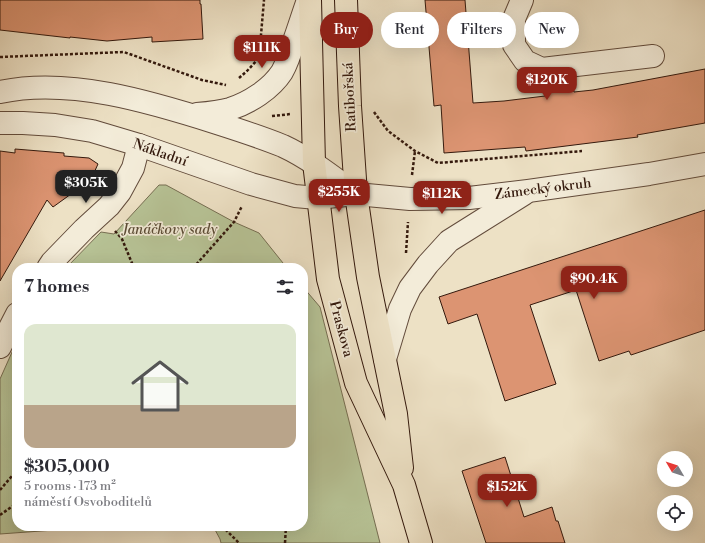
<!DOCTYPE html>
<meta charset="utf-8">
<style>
:root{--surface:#fff;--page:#f2f2f3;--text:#2b2b33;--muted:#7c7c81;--line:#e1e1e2;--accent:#8f2418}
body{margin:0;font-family:"Libre Bodoni",serif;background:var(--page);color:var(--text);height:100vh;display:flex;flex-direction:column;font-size:15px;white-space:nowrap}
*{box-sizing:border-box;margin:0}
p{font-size:13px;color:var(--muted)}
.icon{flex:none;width:22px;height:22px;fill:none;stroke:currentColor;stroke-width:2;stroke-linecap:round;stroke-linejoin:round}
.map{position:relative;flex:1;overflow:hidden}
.drawer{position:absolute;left:12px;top:263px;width:296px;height:268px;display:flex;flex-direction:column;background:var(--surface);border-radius:16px;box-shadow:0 4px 16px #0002}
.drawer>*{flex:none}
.hud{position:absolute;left:320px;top:12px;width:325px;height:36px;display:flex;gap:8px}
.needle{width:26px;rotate:309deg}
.fabs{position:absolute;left:657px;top:451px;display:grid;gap:8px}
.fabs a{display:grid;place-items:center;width:36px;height:36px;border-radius:50%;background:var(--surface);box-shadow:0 4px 16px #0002;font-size:20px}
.price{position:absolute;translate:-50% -34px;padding:0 9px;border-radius:8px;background:var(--accent);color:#fff;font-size:13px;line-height:26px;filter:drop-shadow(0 1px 2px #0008)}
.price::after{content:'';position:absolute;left:50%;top:24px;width:12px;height:9px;margin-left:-6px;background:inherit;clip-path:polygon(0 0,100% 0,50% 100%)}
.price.selected{background:#222;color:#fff}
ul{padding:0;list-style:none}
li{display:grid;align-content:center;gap:8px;height:212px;padding:0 12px}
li+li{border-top:1px solid var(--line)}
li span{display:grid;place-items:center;height:124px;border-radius:12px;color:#555}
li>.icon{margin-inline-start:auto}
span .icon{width:72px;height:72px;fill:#fffc;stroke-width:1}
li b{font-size:17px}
h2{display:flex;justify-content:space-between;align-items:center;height:48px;padding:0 12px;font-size:17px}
.chip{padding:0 14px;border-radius:18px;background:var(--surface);box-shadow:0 4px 16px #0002;font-size:14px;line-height:36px}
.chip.selected{background:var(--accent);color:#fff}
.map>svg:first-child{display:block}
.green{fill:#b7c396;stroke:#766e52}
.building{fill:#dc9472;stroke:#34190d}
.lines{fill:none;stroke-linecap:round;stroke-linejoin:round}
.minor-casing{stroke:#624b3b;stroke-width:24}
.major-casing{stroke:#34190d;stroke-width:24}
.path{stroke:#34190d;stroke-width:2.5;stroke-dasharray:3 2;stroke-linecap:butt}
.minor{stroke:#f3ecd9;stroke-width:22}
.major{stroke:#ede1c5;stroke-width:22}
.labels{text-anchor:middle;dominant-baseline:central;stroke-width:3.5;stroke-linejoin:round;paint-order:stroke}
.street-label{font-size:14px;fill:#34190d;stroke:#f3ecd9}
.park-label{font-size:14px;font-style:italic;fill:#5b4c36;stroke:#f3ecd9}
</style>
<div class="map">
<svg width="705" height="543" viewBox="0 0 705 543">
<rect width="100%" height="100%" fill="#ede1c5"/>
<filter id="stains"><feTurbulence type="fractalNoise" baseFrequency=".005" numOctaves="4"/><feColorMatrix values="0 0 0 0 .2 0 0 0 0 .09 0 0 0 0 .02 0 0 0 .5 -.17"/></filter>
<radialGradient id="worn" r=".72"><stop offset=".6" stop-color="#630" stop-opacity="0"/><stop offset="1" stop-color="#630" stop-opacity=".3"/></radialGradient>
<!-- green -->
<g class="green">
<polygon points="159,185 166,185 234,222 259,233 287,268 66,268 101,232 114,234"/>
<polygon points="303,287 320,307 380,543 221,543 220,539 213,526 303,526"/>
<polygon points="17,341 17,526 169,526 82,528 0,534 0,379"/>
</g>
<!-- building -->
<g class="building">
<polygon points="0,0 200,0 200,4 201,4 203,39 152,42 152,37 107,41 70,37 70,38 0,30"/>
<polygon points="425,0 465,0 473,103 504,101 545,96 544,91 573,87 574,92 593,90 705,69 705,123 637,135 638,137 526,151 525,147 444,153 441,105 434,106"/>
<polygon points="15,149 64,153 64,156 89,158 98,164 93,175 76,188 78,189 53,207 47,200 0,281 0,151 15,153"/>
<polygon points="705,210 705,330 631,355 629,351 599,361 576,290 530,305 556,384 505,401 477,314 448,324 439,297"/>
<polygon points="505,457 524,517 552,507 556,521 558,521 565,543 486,543 462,471"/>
</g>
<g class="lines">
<defs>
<g id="minor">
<polyline points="522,0 514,19 514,45 525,61 542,69 653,56"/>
<path d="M0 92C69 77 151 102 217 123 239 130 261 137 283 146 309 158 333 177 356 194"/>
<path d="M197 114C208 113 219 112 230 109 249 103 271 89 282 72 287 63 291 51 294 41 299 27 303 14 308 0"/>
<polyline points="0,123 23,123 55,125 92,131 139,145 251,184 295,196 317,198 356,194 410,199 469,198 528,191 649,174 705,164"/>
<polyline points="48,268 52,262 84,229 109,206 120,192 133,168 139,145"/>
<polyline points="0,347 17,314"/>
<polyline points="385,359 400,309 410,288 428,264 449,241 524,194"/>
</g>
<g id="major">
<polyline points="310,0 314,163 328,279 356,383 404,485 421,543"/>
<polyline points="346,0 350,106 356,194 368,277 396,414 402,468"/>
</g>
</defs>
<!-- minor casing -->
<use href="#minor" class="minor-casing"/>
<!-- major casing -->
<use href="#major" class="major-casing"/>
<!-- path -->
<g class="path">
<polyline points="0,57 124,52 202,80 226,85"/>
<polyline points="239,78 247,71 259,58 264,0"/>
<polyline points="374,112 388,131 415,151 438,163 582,151"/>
<polyline points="272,116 291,114"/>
<polyline points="412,175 415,151"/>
<polyline points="115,231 122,239 134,268"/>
<polyline points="406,253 408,222"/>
<polyline points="193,268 234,222 242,206"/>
<polyline points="0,490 17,470"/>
<polyline points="0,515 17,503"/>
<polyline points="222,526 239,543"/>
<polyline points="285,543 286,526"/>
</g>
<!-- minor -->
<use href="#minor" class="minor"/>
<!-- major -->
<use href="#major" class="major"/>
</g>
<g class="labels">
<!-- street labels -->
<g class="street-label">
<text transform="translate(350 97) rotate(-93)">Ratibořská</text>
<text transform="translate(160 153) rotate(19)">Nákladní</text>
<text transform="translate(543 189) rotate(-7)">Zámecký okruh</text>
<text transform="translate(341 329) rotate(75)">Praskova</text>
</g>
<!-- park labels -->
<g class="park-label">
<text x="170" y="230">Janáčkovy sady</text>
</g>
</g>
<rect width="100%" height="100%" filter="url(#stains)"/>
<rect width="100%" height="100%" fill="url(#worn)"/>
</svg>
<div class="fabs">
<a><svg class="needle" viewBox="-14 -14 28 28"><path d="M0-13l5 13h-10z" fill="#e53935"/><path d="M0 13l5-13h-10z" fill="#7c7c81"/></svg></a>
<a><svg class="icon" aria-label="locate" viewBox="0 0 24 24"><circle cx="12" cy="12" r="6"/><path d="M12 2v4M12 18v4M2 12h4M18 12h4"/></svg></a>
</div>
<b class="price" style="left:262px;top:69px">$111K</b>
<b class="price" style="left:547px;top:101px">$120K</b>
<b class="price selected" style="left:86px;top:204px">$305K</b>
<b class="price" style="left:339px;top:213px">$255K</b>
<b class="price" style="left:442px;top:215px">$112K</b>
<b class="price" style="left:594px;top:300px">$90.4K</b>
<b class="price" style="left:507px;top:508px">$152K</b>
<div class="hud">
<a class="chip selected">Buy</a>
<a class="chip">Rent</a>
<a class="chip">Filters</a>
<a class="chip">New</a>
</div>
<section class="drawer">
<h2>7 homes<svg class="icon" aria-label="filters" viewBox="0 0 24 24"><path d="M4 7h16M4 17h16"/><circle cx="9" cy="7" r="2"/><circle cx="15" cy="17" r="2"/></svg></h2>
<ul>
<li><span style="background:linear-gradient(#dfe7d0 65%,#b9a48a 0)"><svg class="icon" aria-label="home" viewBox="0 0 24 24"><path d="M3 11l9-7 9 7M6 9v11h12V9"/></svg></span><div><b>$305,000</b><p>5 rooms · 173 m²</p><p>náměstí Osvoboditelů</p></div></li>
</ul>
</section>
</div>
